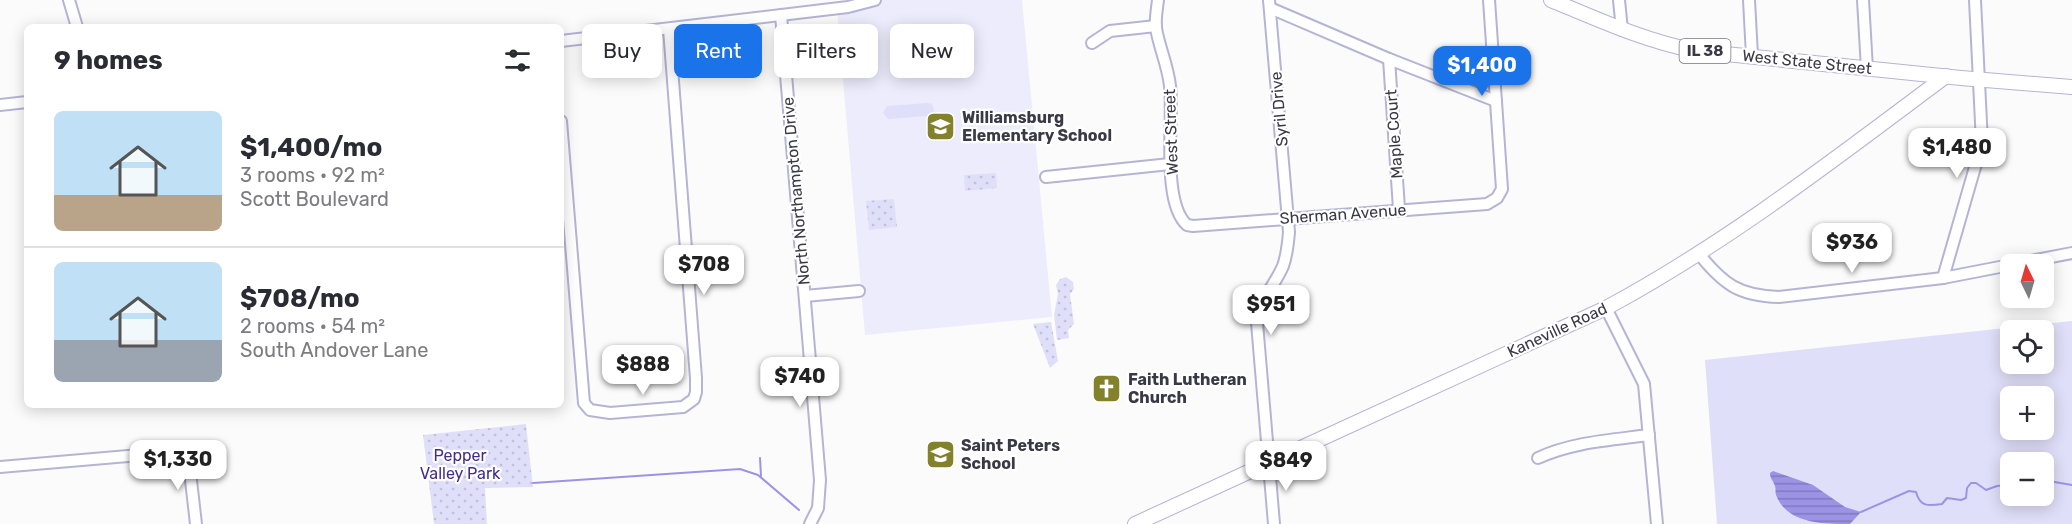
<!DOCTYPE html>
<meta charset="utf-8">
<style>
:root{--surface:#fff;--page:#f7f7f7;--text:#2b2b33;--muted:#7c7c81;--line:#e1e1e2;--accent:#1a73e8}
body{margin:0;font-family:Rubik,sans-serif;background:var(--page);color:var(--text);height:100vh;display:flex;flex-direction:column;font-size:22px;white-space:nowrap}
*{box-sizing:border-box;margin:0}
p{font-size:20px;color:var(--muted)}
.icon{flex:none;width:33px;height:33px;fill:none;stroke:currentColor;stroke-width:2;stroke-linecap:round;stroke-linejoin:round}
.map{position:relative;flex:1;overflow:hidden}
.sheet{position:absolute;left:24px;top:24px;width:540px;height:384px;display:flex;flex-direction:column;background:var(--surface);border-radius:9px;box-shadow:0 3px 15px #0003}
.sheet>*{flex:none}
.banner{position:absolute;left:582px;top:24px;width:570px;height:54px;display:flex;gap:12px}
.needle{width:39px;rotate:355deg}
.fabs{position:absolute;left:2000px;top:254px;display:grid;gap:12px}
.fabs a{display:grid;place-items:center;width:54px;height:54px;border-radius:9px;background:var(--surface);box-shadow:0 3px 15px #0003;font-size:30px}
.price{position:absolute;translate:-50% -51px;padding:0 14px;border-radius:12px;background:#fff;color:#222;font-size:20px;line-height:39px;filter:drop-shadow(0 2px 3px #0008)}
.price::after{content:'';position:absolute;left:50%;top:36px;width:18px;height:14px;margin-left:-9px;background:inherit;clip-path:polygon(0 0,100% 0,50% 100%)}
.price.current{background:var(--accent);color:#fff}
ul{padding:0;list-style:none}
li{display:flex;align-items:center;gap:18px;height:150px;padding:0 30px}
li+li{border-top:2px solid var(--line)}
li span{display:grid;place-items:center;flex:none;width:168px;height:120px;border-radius:9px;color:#555}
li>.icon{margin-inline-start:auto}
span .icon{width:72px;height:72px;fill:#fffc;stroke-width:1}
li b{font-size:26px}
h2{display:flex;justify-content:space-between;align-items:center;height:72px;padding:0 30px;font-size:26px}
.pill{padding:0 21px;border-radius:9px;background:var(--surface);box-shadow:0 3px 15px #0003;font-size:21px;line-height:54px}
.pill.current{background:var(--accent);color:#fff}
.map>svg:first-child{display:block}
.built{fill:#edecfd}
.green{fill:#e0dff9;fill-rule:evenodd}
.park{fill:url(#park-dots)}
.water{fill:url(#water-rules)}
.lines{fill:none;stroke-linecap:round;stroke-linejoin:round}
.stream{stroke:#9d93e6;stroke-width:2}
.minor-casing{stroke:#b6b4d4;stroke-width:14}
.major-casing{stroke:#b6b4d4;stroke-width:16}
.minor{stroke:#fff;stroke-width:10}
.major{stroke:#fff;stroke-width:14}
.labels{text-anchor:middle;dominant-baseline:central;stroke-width:4.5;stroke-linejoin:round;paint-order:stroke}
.shield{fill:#fff;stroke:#75747e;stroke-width:1.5}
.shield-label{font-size:15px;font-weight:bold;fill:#3a3946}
.street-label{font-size:16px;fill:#3a3946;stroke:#fff}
.poi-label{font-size:16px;font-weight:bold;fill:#3a3946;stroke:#fff;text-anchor:start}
.park-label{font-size:16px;fill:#442d8c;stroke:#fff}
</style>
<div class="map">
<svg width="2072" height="524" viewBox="0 0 2072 524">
<defs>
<pattern id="park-dots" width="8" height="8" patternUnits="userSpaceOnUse" patternTransform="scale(1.5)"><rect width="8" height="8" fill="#e0dff9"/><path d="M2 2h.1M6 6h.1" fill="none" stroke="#c1c0d7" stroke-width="1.8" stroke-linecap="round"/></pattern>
<pattern id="water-rules" width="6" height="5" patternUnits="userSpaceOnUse" patternTransform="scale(1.5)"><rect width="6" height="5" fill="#9d93e6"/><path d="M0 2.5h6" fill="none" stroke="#8179bc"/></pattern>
</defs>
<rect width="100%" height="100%" fill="#fbfbfb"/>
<!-- built -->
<polygon class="built" points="881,0 1022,0 1052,317 865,335 837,10"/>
<!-- green -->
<g class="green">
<polygon points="927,103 932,104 934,110 933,114 928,116 888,119 883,113 887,106"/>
<path d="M2072 321V524H1717L1705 360ZM2010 330H2043V363H2010ZM2010 396H2043V429H2010ZM2010 462H2043V495H2010Z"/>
</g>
<!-- park -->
<g class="park">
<polygon points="996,173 997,188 965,191 964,175"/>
<polygon points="893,199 894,200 897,227 869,230 866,201"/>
<polygon points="1066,277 1073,282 1074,289 1070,294 1074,324 1068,330 1069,338 1057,340 1054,315 1058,294 1056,285 1060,279"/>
<polygon points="1051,322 1058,361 1050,368 1033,324"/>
<polygon points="526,424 533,487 485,488 487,524 434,524 423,435"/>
</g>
<!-- water -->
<path class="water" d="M1773 471 1813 485 1845 507 1861 512 1850 524C1823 524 1787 524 1776 495 1775 492 1776 489 1775 486 1773 480 1770 479 1770 473Z"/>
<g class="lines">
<!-- stream -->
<g class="stream">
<polyline points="760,458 761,476"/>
<polyline points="2043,480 2072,485"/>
<polyline points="533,483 740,469 758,475 799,510"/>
<path d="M1861 512 1909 491 1916 492C1920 507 1928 506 1942 504L1947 498 1961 500 1966 498 1967 488 1971 483H1976L1986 490 1997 486 2010 485"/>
</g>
<defs>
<g id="minor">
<polyline points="69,0 77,27"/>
<path d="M1158 0C1157 9 1155 19 1156 28 1159 47 1168 66 1170 86 1174 119 1161 202 1187 225L1193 226 1487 204 1497 198 1502 189 1489 0"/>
<path d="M1269 0 1289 232C1288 244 1287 255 1283 266 1274 287 1260 298 1257 323L1274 524"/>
<polyline points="1619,0 1622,30"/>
<polyline points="1749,0 1752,56"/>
<polyline points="1863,0 1867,69"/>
<polyline points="1270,8 1389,59 1496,101"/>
<polyline points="781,15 820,480 818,508 810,524"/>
<polyline points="561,41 848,7 875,0"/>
<polyline points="1092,43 1110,31 1156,26"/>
<polyline points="1389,59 1399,209"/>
<polyline points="0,105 27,102"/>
<polyline points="561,121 584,403 590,410 610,413 683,407 694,399 696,392 696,378 669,29"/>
<polyline points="1046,177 1170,164"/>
<path d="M1699 254C1723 284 1739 296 1779 297L1943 278 2010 265"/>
<polyline points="2015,264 2072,253"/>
<polyline points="1943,278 1982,143 1975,0"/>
<polyline points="805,296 859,291"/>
<polyline points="1606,308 1644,384 1657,524"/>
<path d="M1538 458C1572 442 1612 440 1649 435"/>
<polyline points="0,467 163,453 180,455 189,463 196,524"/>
</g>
<g id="major">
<path d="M1551 0C1599 20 1645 41 1696 51L1961 78 2072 87"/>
<path d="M1135 524 1606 308C1727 243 1836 158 1946 76"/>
</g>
</defs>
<!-- minor casing -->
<use href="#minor" class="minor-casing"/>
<!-- major casing -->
<use href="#major" class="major-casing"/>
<!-- minor -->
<use href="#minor" class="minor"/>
<!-- major -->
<use href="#major" class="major"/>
</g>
<!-- icons -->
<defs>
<symbol id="school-square" viewBox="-11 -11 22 22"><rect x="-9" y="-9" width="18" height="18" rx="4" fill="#83822b" stroke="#fff"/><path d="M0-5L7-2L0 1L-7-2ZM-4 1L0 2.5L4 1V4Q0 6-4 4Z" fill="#fff"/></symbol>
<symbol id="church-square" viewBox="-11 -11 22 22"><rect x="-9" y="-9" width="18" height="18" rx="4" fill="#83822b" stroke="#fff"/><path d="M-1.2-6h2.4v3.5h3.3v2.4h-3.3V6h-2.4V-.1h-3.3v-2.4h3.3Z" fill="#fff"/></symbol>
</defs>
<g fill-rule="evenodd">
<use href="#school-square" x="924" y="110" width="33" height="33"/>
<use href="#church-square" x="1090" y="372" width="33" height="33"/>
<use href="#school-square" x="924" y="438" width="33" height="33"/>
</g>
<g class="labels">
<!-- shield labels -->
<rect class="shield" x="1679.5" y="39" width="51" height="24" rx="4.5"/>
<g class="shield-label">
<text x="1705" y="51">IL 38</text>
</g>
<!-- street labels -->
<g class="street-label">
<text transform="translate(1807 62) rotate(6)">West State Street</text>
<text transform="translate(1279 109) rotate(-95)">Syril Drive</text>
<text transform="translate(1171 132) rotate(-92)">West Street</text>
<text transform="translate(1394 134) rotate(-94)">Maple Court</text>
<text transform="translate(796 191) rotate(-95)">North Northampton Drive</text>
<text transform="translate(1343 214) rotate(-4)">Sherman Avenue</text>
<text transform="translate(1557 330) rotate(-25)">Kaneville Road</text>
</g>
<!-- poi labels -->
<g class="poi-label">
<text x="962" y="117">Williamsburg<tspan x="962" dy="18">Elementary School</tspan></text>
<text x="1128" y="379">Faith Lutheran<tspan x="1128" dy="18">Church</tspan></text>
<text x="961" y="445">Saint Peters<tspan x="961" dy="18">School</tspan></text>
</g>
<!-- park labels -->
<g class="park-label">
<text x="460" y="455">Pepper<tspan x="460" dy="18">Valley Park</tspan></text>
</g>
</g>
</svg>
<div class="fabs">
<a><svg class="needle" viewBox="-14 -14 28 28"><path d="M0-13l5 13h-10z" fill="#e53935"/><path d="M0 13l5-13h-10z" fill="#7c7c81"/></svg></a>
<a><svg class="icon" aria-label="locate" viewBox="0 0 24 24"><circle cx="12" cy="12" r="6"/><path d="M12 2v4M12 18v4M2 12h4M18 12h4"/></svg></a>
<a>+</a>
<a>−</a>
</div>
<b class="price current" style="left:1482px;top:97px">$1,400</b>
<b class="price" style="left:1957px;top:179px">$1,480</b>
<b class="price" style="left:1852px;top:274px">$936</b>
<b class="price" style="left:704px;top:296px">$708</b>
<b class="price" style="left:1271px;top:336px">$951</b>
<b class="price" style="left:643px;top:396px">$888</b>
<b class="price" style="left:800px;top:408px">$740</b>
<b class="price" style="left:178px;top:491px">$1,330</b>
<b class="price" style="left:1286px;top:492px">$849</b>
<div class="banner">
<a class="pill">Buy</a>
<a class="pill current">Rent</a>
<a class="pill">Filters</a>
<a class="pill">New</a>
</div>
<section class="sheet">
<h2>9 homes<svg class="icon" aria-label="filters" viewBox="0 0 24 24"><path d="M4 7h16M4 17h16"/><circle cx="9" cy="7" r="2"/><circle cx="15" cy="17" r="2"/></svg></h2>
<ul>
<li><span style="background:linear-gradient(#bfe0f5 70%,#b9a48a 0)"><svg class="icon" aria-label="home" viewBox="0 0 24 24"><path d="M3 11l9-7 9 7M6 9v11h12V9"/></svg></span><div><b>$1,400/mo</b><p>3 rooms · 92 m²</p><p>Scott Boulevard</p></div></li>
<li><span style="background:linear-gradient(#bfe0f5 65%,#9aa5b1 0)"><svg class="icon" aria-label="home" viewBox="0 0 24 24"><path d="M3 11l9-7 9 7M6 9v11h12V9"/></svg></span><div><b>$708/mo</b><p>2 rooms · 54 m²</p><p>South Andover Lane</p></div></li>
</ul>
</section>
</div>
